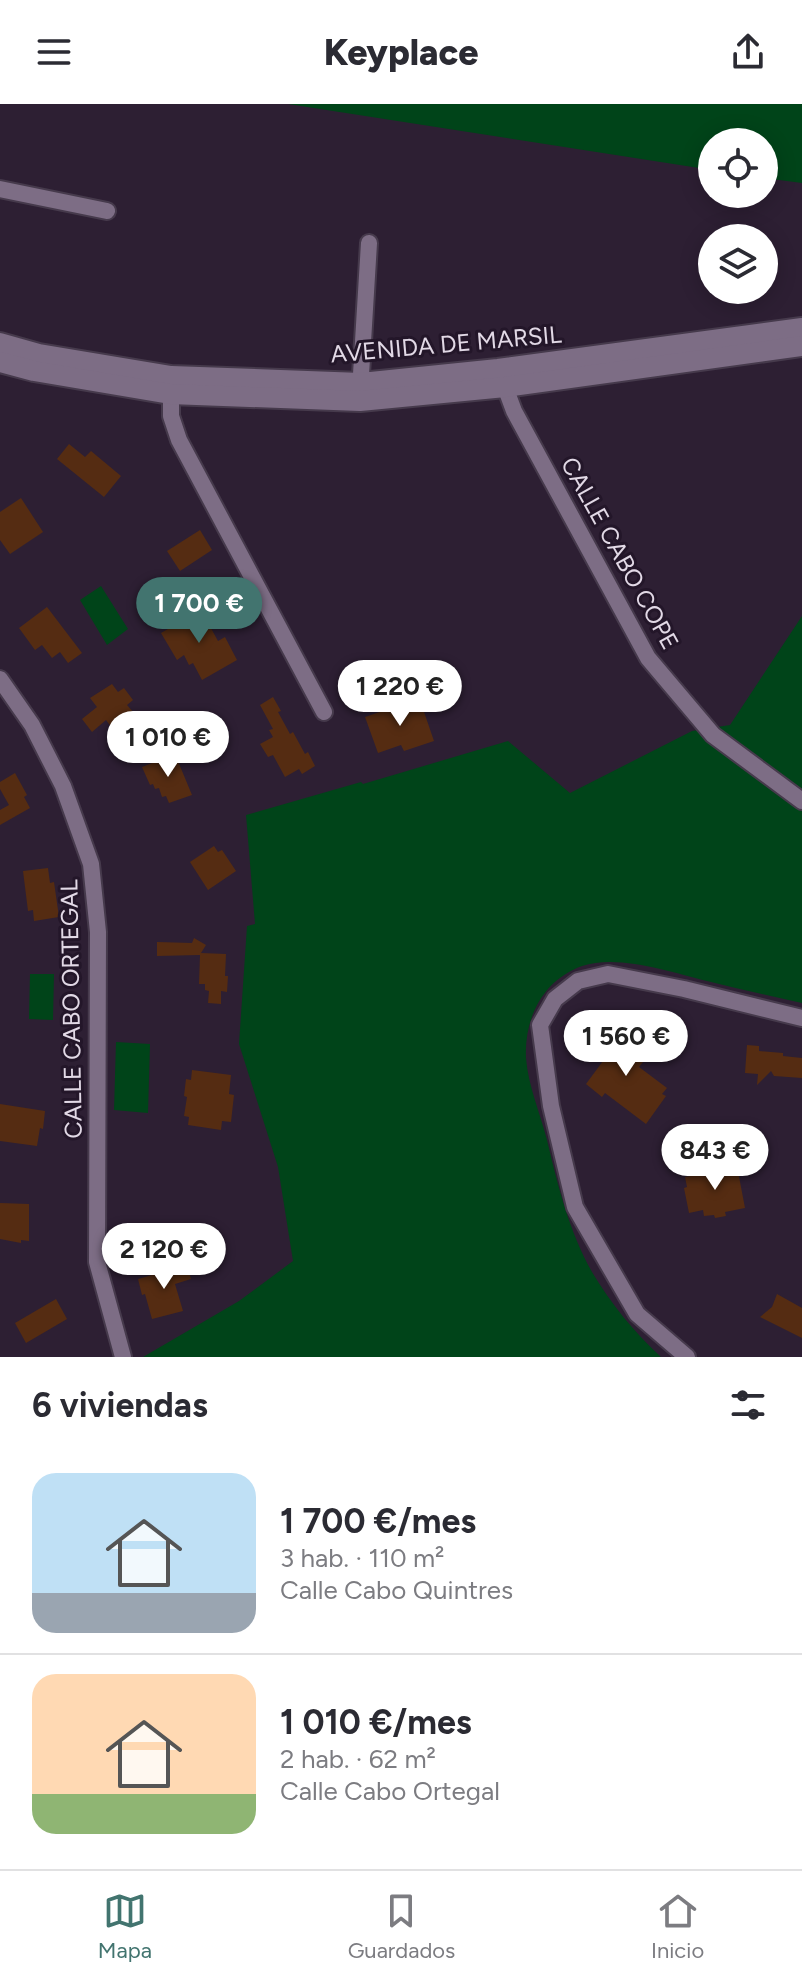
<!DOCTYPE html>
<html lang="es">
<meta charset="utf-8">
<style>
:root{--surface:#fff;--page:#f2f2f3;--text:#2b2b33;--muted:#7c7c81;--line:#e1e1e2;--accent:#42746f}
body{margin:0;font-family:Figtree,sans-serif;background:var(--page);color:var(--text);height:100vh;display:flex;flex-direction:column;font-size:30px;white-space:nowrap}
*{box-sizing:border-box;margin:0}
p{font-size:26px;color:var(--muted)}
.icon{flex:none;width:44px;height:44px;fill:none;stroke:currentColor;stroke-width:2;stroke-linecap:round;stroke-linejoin:round}
.map{position:relative;height:1253px;overflow:hidden}
.panel{display:flex;flex-direction:column;background:var(--surface);flex:1}
.panel>*{flex:none}
.fabs{position:absolute;left:698px;top:24px;display:grid;gap:16px}
.fabs a{display:grid;place-items:center;width:80px;height:80px;border-radius:50%;background:var(--surface);box-shadow:0 4px 20px #0003;font-size:40px}
.price{position:absolute;translate:-50% -68px;padding:0 18px;border-radius:28px;background:#fff;color:#222;font-size:26px;line-height:52px;filter:drop-shadow(0 2px 4px #0008)}
.price::after{content:'';position:absolute;left:50%;top:48px;width:24px;height:18px;margin-left:-12px;background:inherit;clip-path:polygon(0 0,100% 0,50% 100%)}
.price.active{background:var(--accent);color:#fff}
ul{padding:0;list-style:none}
li{display:flex;align-items:center;gap:24px;height:200px;padding:0 32px}
li+li{border-top:2px solid var(--line)}
li span{display:grid;place-items:center;flex:none;width:224px;height:160px;border-radius:24px;color:#555}
li>.icon{margin-inline-start:auto}
span .icon{width:96px;height:96px;fill:#fffc;stroke-width:1}
li b{font-size:34px}
h2{display:flex;justify-content:space-between;align-items:center;height:96px;padding:0 32px;font-size:34px}
header{display:flex;justify-content:space-between;align-items:center;height:104px;padding:0 32px;background:var(--surface);font-size:36px;font-weight:800}
.menu{display:flex;justify-content:space-around;align-items:center;height:112px;border-top:2px solid var(--line);background:var(--surface);font-size:22px;color:var(--muted)}
.menu a{display:grid;justify-items:center;gap:4px}
.menu .active{color:var(--accent)}
.map>svg:first-child{display:block}
.green{fill:#004419}
.building{fill:#552c12}
.lines{fill:none;stroke-linecap:round;stroke-linejoin:round}
.minor-casing{stroke:#463a4c;stroke-width:20}
.tertiary-casing{stroke:#463a4c;stroke-width:24}
.minor{stroke:#7d6d85;stroke-width:16}
.tertiary{stroke:#7d6d85;stroke-width:20}
.labels{text-anchor:middle;dominant-baseline:central;stroke-width:6;stroke-linejoin:round;paint-order:stroke}
.street-label{font-size:24px;fill:#e2d9e6;stroke:#231629}
</style>
<header><svg class="icon" aria-label="menu" viewBox="0 0 24 24"><path d="M4 6h16M4 12h16M4 18h16"/></svg>Keyplace<svg class="icon" aria-label="share" viewBox="0 0 24 24"><path d="M12 15V3M7 8l5-5 5 5M5 13v7h14v-7"/></svg></header>
<div class="map">
<svg width="802" height="1253" viewBox="0 0 802 1253">
<rect width="100%" height="100%" fill="#2d1f33"/>
<!-- green -->
<g class="green">
<polygon points="288,0 802,0 802,79 764,74 764,38 712,38 712,66"/>
<polygon points="101,482 128,525 107,541 80,496"/>
<path d="M802 512V899C770 892 739 885 707 877 671 868 618 850 582 862 543 876 524 914 526 954 528 981 540 1009 547 1036 558 1082 569 1127 592 1168 611 1200 634 1228 661 1253H143L239 1197 293 1157 278 1063 239 940 247 822 255 820 246 711 361 678 363 680 508 637 570 689 692 627 730 621Z"/>
<polygon points="30,870 54,870 53,916 29,915"/>
<polygon points="116,938 150,940 148,1009 114,1006"/>
</g>
<!-- building -->
<g class="building">
<polygon points="69,340 85,353 91,347 121,372 104,393 57,355"/>
<polygon points="21,394 43,428 10,450 0,436 0,408"/>
<polygon points="200,426 212,446 180,467 167,447"/>
<polygon points="47,503 82,549 68,559 60,548 52,554 42,541 35,546 19,524"/>
<polygon points="201,506 218,537 225,533 237,556 202,576 193,559 189,561 184,551 177,556 161,529"/>
<polygon points="112,580 118,588 124,584 133,596 127,601 134,609 122,618 125,621 115,628 106,616 92,628 82,615 97,603 90,594"/>
<polygon points="273,593 281,607 278,608 290,630 293,628 305,650 308,648 315,662 302,670 299,665 285,673 273,651 268,653 260,640 273,633 269,626 273,625 260,601"/>
<polygon points="409,598 411,605 422,602 434,637 404,647 401,641 378,649 365,613"/>
<polygon points="175,650 192,691 169,699 166,692 162,693 159,684 155,685 153,680 150,681 142,663"/>
<polygon points="15,669 27,691 24,693 30,704 0,721 0,706 9,701 0,685 0,678"/>
<polygon points="214,742 218,748 222,746 236,767 208,786 190,758"/>
<polygon points="48,764 50,779 54,778 59,813 34,817 33,806 28,807 23,767"/>
<polygon points="194,834 206,841 201,849 226,850 225,872 228,872 227,888 221,887 221,900 208,899 209,887 205,886 205,880 199,880 200,851 157,852 157,838 192,839"/>
<polygon points="607,928 635,949 642,940 652,947 639,963 667,984 662,990 666,992 646,1020 605,989 602,993 586,980 603,957 592,948"/>
<polygon points="747,941 759,942 759,947 783,949 783,952 802,954 802,974 774,972 771,967 757,981 758,970 745,969"/>
<polygon points="192,966 231,971 229,990 234,991 231,1018 222,1017 221,1026 188,1021 189,1013 184,1012 187,993 184,992 186,975 191,976"/>
<polygon points="0,1000 45,1007 43,1025 40,1024 37,1042 0,1037"/>
<polygon points="737,1062 745,1104 725,1108 726,1112 715,1114 714,1111 704,1112 703,1106 689,1109 684,1084 687,1083 685,1073 706,1069 705,1066 716,1063 717,1067"/>
<polygon points="0,1099 29,1100 29,1137 21,1136 21,1139 0,1135"/>
<polygon points="187,1161 191,1175 175,1180 183,1207 152,1215 145,1190 142,1191 138,1175"/>
<polygon points="777,1190 802,1204 802,1234 760,1213 772,1203"/>
<polygon points="56,1195 67,1215 26,1239 15,1219"/>
</g>
<g class="lines">
<defs>
<g id="minor">
<polyline points="0,85 107,107"/>
<polyline points="501,272 514,307 648,554 713,631 802,697"/>
<polyline points="171,280 171,312 179,336 324,608"/>
<polyline points="360,287 369,139"/>
<polyline points="0,575 32,621 63,682 91,760 98,828 97,1158 123,1253"/>
<polyline points="687,1253 637,1210 575,1103 551,1002 540,921 555,895 578,877 608,870 684,885 802,914"/>
</g>
<g id="tertiary">
<polyline points="0,239 39,250 171,272 361,279 498,265 802,224"/>
<polyline points="0,258 34,267 170,290 360,297 505,283 802,242"/>
</g>
</defs>
<!-- minor casing -->
<use href="#minor" class="minor-casing"/>
<!-- tertiary casing -->
<use href="#tertiary" class="tertiary-casing"/>
<!-- minor -->
<use href="#minor" class="minor"/>
<!-- tertiary -->
<use href="#tertiary" class="tertiary"/>
</g>
<g class="labels">
<!-- street labels -->
<g class="street-label">
<text transform="translate(446 240) rotate(-5)">AVENIDA DE MARSIL</text>
<text transform="translate(620 449) rotate(61)">CALLE CABO COPE</text>
<text transform="translate(71 905) rotate(-91)">CALLE CABO ORTEGAL</text>
</g>
</g>
</svg>
<div class="fabs">
<a><svg class="icon" aria-label="locate" viewBox="0 0 24 24"><circle cx="12" cy="12" r="6"/><path d="M12 2v4M12 18v4M2 12h4M18 12h4"/></svg></a>
<a><svg class="icon" aria-label="layers" viewBox="0 0 24 24"><path d="M12 4l9 5-9 5-9-5zM3 14l9 5 9-5"/></svg></a>
</div>
<b class="price active" style="left:199px;top:541px">1 700 €</b>
<b class="price" style="left:400px;top:624px">1 220 €</b>
<b class="price" style="left:168px;top:675px">1 010 €</b>
<b class="price" style="left:626px;top:974px">1 560 €</b>
<b class="price" style="left:715px;top:1088px">843 €</b>
<b class="price" style="left:164px;top:1187px">2 120 €</b>
</div>
<section class="panel">
<h2>6 viviendas<svg class="icon" aria-label="filters" viewBox="0 0 24 24"><path d="M4 7h16M4 17h16"/><circle cx="9" cy="7" r="2"/><circle cx="15" cy="17" r="2"/></svg></h2>
<ul>
<li><span style="background:linear-gradient(#bfe0f5 75%,#9aa5b1 0)"><svg class="icon" aria-label="home" viewBox="0 0 24 24"><path d="M3 11l9-7 9 7M6 9v11h12V9"/></svg></span><div><b>1 700 €/mes</b><p>3 hab. · 110 m²</p><p>Calle Cabo Quintres</p></div></li>
<li><span style="background:linear-gradient(#ffd9b3 75%,#8fb573 0)"><svg class="icon" aria-label="home" viewBox="0 0 24 24"><path d="M3 11l9-7 9 7M6 9v11h12V9"/></svg></span><div><b>1 010 €/mes</b><p>2 hab. · 62 m²</p><p>Calle Cabo Ortegal</p></div></li>
</ul>
</section>
<nav class="menu">
<a class="active"><svg class="icon" aria-label="map" viewBox="0 0 24 24"><path d="M3 6l6-2 6 2 6-2v14l-6 2-6-2-6 2zM9 4v14M15 6v14"/></svg>Mapa</a>
<a><svg class="icon" aria-label="saved" viewBox="0 0 24 24"><path d="M7 4h10v16l-5-4-5 4z"/></svg>Guardados</a>
<a><svg class="icon" aria-label="home" viewBox="0 0 24 24"><path d="M3 11l9-7 9 7M6 9v11h12V9"/></svg>Inicio</a>
</nav>
